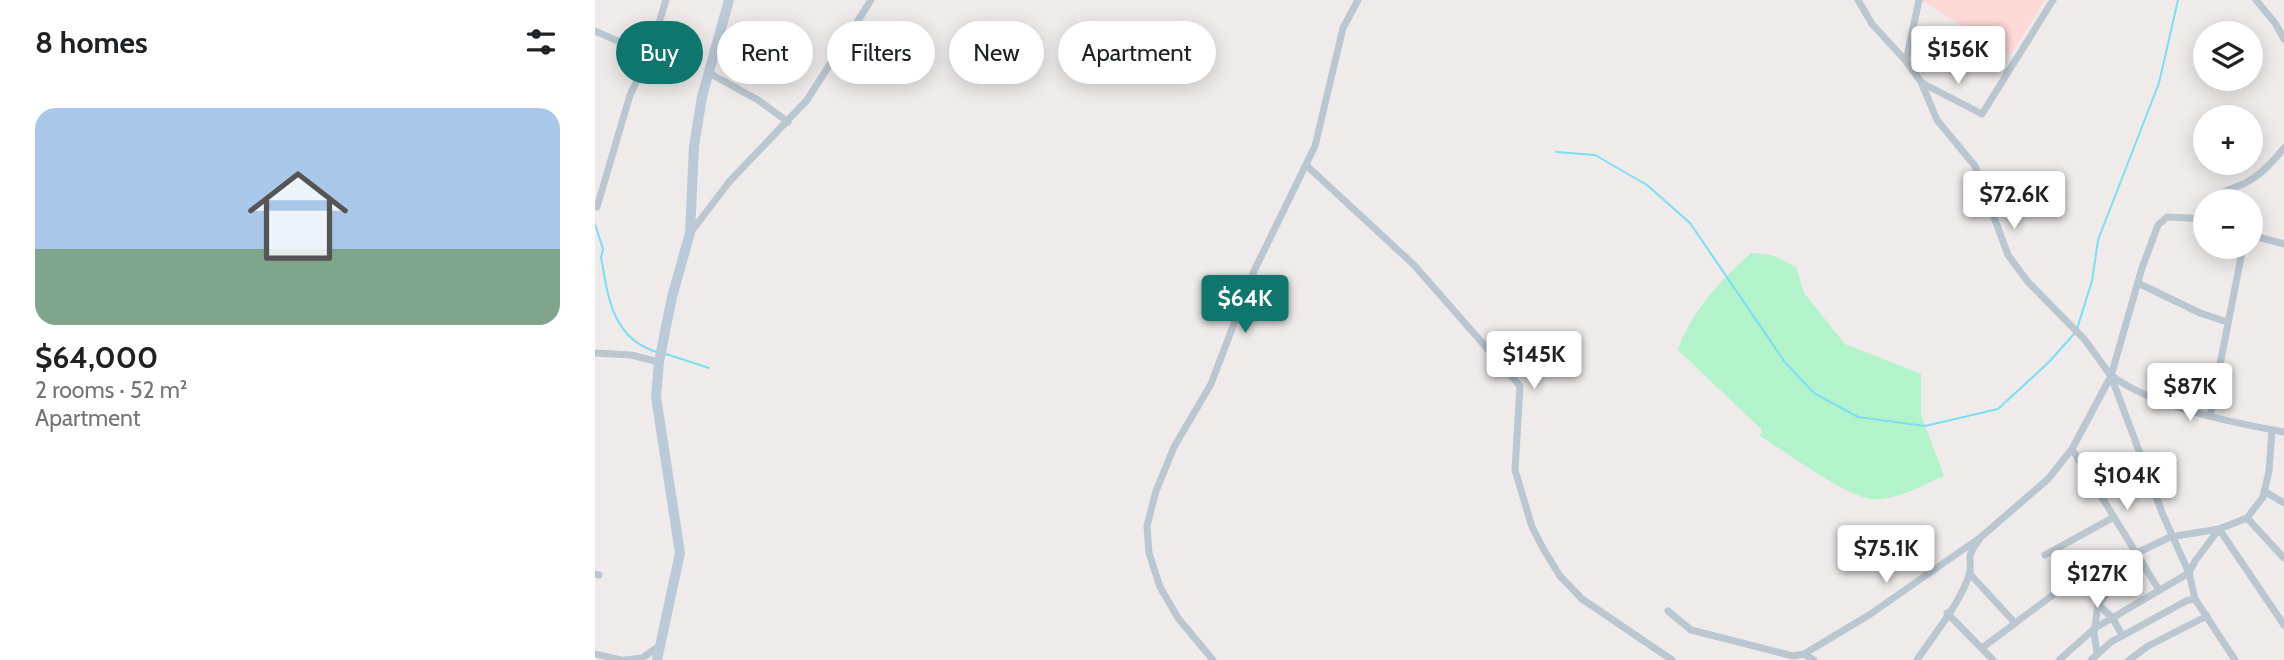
<!DOCTYPE html>
<meta charset="utf-8">
<style>
:root{--surface:#fff;--page:#f6f6f6;--text:#202124;--muted:#757577;--line:#e0e0e0;--accent:#0f766e}
body{margin:0;font-family:Cabin,sans-serif;background:var(--page);color:var(--text);height:100vh;display:flex;flex-direction:column;font-size:26px;white-space:nowrap}
*{box-sizing:border-box;margin:0}
p{font-size:23px;color:var(--muted)}
.icon{flex:none;width:38px;height:38px;fill:none;stroke:currentColor;stroke-width:2;stroke-linecap:round;stroke-linejoin:round}
.map{position:relative;flex:1;overflow:hidden}
.drawer{display:flex;flex-direction:column;background:var(--surface);width:595px}
.drawer>*{flex:none}
.top-card{position:absolute;left:21px;top:21px;width:665px;height:63px;display:flex;gap:14px}
.tools{position:absolute;left:1598px;top:21px;display:grid;gap:14px}
.tools a{display:grid;place-items:center;width:70px;height:70px;border-radius:50%;background:var(--surface);box-shadow:0 4px 18px #0003;font-size:35px}
.price{position:absolute;translate:-50% -60px;padding:0 16px;border-radius:7px;background:#fff;color:#222;font-size:23px;line-height:46px;filter:drop-shadow(0 2px 4px #0008)}
.price::after{content:'';position:absolute;left:50%;top:42px;width:21px;height:16px;margin-left:-10px;background:inherit;clip-path:polygon(0 0,100% 0,50% 100%)}
.price.current{background:var(--accent);color:#fff}
ul{padding:0;list-style:none}
li{display:grid;align-content:center;gap:14px;height:371px;padding:0 35px}
li+li{border-top:2px solid var(--line)}
li span{display:grid;place-items:center;height:217px;border-radius:21px;color:#555}
li>.icon{margin-inline-start:auto}
span .icon{width:126px;height:126px;fill:#fffc;stroke-width:1}
li b{font-size:30px}
h2{display:flex;justify-content:space-between;align-items:center;height:84px;padding:0 35px;font-size:30px}
.chip{padding:0 24px;border-radius:32px;background:var(--surface);box-shadow:0 4px 18px #0003;font-size:24px;line-height:63px}
.chip.current{background:var(--accent);color:#fff}
main{display:flex;flex:1;min-height:0}
.map>svg:first-child{display:block}
.medical{fill:#fdd9d7}
.green{fill:#b3f3cb}
.lines{fill:none;stroke-linecap:round;stroke-linejoin:round}
.stream{stroke:#7bdef5;stroke-width:2}
.street{stroke:#bac7d0;stroke-width:7}
.secondary{stroke:#bbcad8;stroke-width:10}
</style>
<main>
<section class="drawer">
<h2>8 homes<svg class="icon" aria-label="filters" viewBox="0 0 24 24"><path d="M4 7h16M4 17h16"/><circle cx="9" cy="7" r="2"/><circle cx="15" cy="17" r="2"/></svg></h2>
<ul>
<li><span style="background:linear-gradient(#a9c7e8 65%,#7fa58c 0)"><svg class="icon" aria-label="home" viewBox="0 0 24 24"><path d="M3 11l9-7 9 7M6 9v11h12V9"/></svg></span><div><b>$64,000</b><p>2 rooms · 52 m²</p><p>Apartment</p></div></li>
</ul>
</section>
<div class="map">
<svg width="1689" height="660" viewBox="0 0 1689 660">
<rect width="100%" height="100%" fill="#efebeb"/>
<!-- medical -->
<polygon class="medical" points="1326,0 1450,0 1415,56"/>
<!-- green -->
<path class="green" d="M1156 253 1177 255 1201 267 1209 293 1250 344 1326 374V415L1349 476C1328 485 1301 501 1277 499 1250 496 1191 452 1165 436L1167 430 1083 350C1096 311 1126 280 1156 253Z"/>
<g class="lines">
<!-- stream -->
<g class="stream">
<polyline points="961,152 1000,155 1052,185 1095,223 1189,361 1219,393 1263,417 1330,426 1403,409 1454,362 1479,334"/>
<path d="M0 224 8 249 6 257C13 296 17 339 62 352"/>
<polyline points="1482,329 1497,281 1503,240 1564,83 1583,0"/>
<polyline points="71,354 114,368"/>
</g>
<!-- street -->
<g class="street">
<polyline points="1263,0 1277,24 1311,61 1326,82 1342,120 1380,166 1413,255 1433,282 1490,340 1516,376 1568,515 1594,573 1600,599 1640,660"/>
<polyline points="1661,0 1680,23 1689,39"/>
<polyline points="0,31 54,55"/>
<polyline points="1311,61 1324,0"/>
<polyline points="114,73 163,100 193,122"/>
<polyline points="1327,83 1387,114 1458,0"/>
<polyline points="711,165 819,265 925,386 920,470 937,527 949,550 965,576 987,599 1077,660"/>
<path d="M1619 201C1628 189 1639 189 1652 182 1667 174 1678 161 1689 148"/>
<polyline points="2,207 35,95 54,55 71,0"/>
<polyline points="96,232 134,182 212,100 276,0"/>
<polyline points="1656,235 1689,244"/>
<polyline points="1543,283 1605,313 1632,322"/>
<polyline points="0,353 36,355 64,362"/>
<path d="M1517 376C1561 408 1635 422 1689 432"/>
<polyline points="1615,416 1648,247"/>
<polyline points="1477,449 1564,590"/>
<polyline points="1669,491 1689,503"/>
<polyline points="1652,518 1689,558"/>
<polyline points="1450,555 1519,517"/>
<polyline points="0,574 4,575"/>
<polyline points="1375,574 1420,623"/>
<polyline points="1503,605 1517,617 1527,635"/>
<polyline points="1073,611 1096,630 1198,656 1209,654 1219,660"/>
<polyline points="1352,613 1398,660"/>
<polyline points="1387,648 1467,588 1535,557"/>
<polyline points="1502,653 1499,633 1503,605 1542,553 1575,537 1624,529 1652,518 1668,497 1674,471 1677,430"/>
<polyline points="0,654 26,660"/>
<polyline points="1209,654 1274,615 1386,537 1453,479 1477,449 1516,376 1547,268 1563,225 1572,217 1610,219"/>
<polyline points="30,660 47,658 66,645"/>
<polyline points="618,660 583,618 565,587 554,553 552,526 561,491 579,447 616,384 659,271 720,146 748,28 763,0"/>
<path d="M1322 660C1338 636 1366 602 1374 575 1379 557 1368 561 1384 540"/>
<polyline points="1464,660 1500,628 1594,573 1600,561 1624,529 1689,625"/>
<polyline points="1496,660 1516,642 1591,601 1600,599"/>
<polyline points="1534,660 1553,646 1612,616"/>
</g>
<!-- secondary -->
<polyline class="secondary" points="62,660 85,553 61,397 64,362 77,297 95,233 99,146 107,97 134,0"/>
</g>
</svg>
<div class="tools">
<a><svg class="icon" aria-label="layers" viewBox="0 0 24 24"><path d="M12 4l9 5-9 5-9-5zM3 14l9 5 9-5"/></svg></a>
<a>+</a>
<a>−</a>
</div>
<b class="price" style="left:1363px;top:86px">$156K</b>
<b class="price" style="left:1419px;top:231px">$72.6K</b>
<b class="price current" style="left:650px;top:335px">$64K</b>
<b class="price" style="left:939px;top:391px">$145K</b>
<b class="price" style="left:1595px;top:423px">$87K</b>
<b class="price" style="left:1532px;top:512px">$104K</b>
<b class="price" style="left:1291px;top:585px">$75.1K</b>
<b class="price" style="left:1502px;top:610px">$127K</b>
<div class="top-card">
<a class="chip current">Buy</a>
<a class="chip">Rent</a>
<a class="chip">Filters</a>
<a class="chip">New</a>
<a class="chip">Apartment</a>
</div>
</div>
</main>
